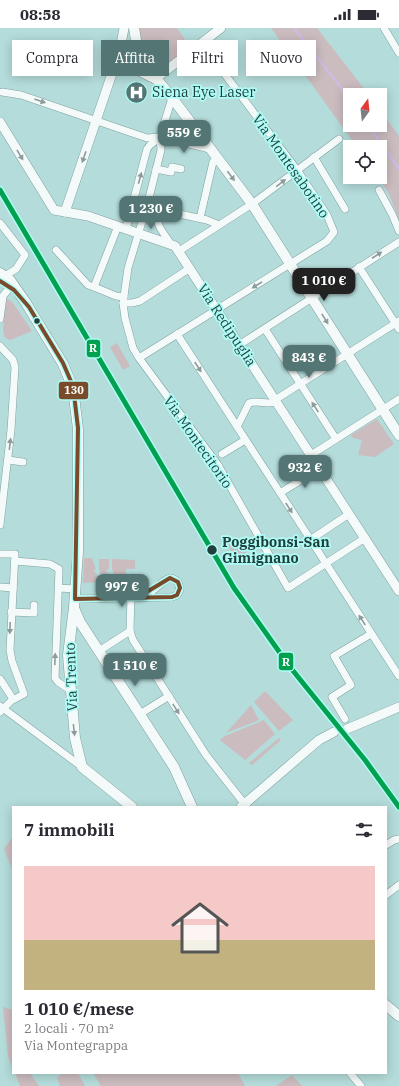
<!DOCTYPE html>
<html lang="it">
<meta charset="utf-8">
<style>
:root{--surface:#fff;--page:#f2f2f3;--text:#2b2b33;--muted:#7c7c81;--line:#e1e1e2;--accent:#537674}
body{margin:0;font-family:"IBM Plex Serif",serif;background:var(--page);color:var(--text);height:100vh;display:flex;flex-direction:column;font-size:15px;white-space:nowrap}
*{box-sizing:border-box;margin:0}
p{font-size:13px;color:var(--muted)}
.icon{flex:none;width:22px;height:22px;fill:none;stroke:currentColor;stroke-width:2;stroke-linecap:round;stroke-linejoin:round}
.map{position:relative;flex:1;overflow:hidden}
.drawer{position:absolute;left:12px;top:778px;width:375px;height:268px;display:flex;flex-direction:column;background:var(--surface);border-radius:0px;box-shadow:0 2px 10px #0003}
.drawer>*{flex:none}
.top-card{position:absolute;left:12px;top:12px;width:375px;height:36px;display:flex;gap:8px}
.needle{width:26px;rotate:15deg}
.tools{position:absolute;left:343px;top:60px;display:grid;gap:8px}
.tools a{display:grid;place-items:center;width:44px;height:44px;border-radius:0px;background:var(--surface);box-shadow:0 2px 10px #0003;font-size:20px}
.price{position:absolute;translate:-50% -34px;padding:0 9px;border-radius:8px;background:var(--accent);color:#fff;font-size:13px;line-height:26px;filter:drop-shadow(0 1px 2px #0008)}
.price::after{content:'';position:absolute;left:50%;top:24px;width:12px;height:9px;margin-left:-6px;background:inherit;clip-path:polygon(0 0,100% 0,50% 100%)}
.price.current{background:#222;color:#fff}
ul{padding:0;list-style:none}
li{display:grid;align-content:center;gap:8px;height:212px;padding:0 12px}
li+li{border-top:1px solid var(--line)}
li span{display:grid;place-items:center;height:124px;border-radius:0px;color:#555}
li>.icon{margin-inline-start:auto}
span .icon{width:72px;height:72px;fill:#fffc;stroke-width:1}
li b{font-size:17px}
h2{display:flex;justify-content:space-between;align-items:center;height:48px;padding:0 12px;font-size:17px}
.pill{padding:0 14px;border-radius:0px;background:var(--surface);box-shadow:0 2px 10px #0003;font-size:14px;line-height:36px}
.pill.current{background:var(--accent);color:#fff}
.status{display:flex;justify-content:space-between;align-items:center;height:28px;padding:0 20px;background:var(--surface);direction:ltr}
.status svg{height:11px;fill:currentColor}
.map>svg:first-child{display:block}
.green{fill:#cbbcbf}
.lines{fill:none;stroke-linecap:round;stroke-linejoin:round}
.stream{stroke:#cdbcee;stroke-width:2}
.minor-casing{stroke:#80a19f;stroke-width:8}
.tertiary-casing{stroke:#80a19f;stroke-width:10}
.secondary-casing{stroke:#80a19f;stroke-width:11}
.minor{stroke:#f4faf9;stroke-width:7}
.tertiary{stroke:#f4faf9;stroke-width:9}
.secondary{stroke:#f4faf9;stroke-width:10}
.bus-1-casing{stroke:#affcf6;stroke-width:7}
.bus-1{stroke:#7a4b2a;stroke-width:4}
.rail-1-casing{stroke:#affcf6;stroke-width:8}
.rail-1{stroke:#02a150;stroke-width:5}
.oneway{fill:#8a9c9b}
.bus-dot{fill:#1f3f3d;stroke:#affcf6;stroke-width:1.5}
.labels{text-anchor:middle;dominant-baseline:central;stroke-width:3.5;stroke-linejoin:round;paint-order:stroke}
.poi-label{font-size:14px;fill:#1f3f3d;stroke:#affcf6;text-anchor:start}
.street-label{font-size:14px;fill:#1f3f3d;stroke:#affcf6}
.stop-label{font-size:14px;font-weight:bold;fill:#1f3f3d;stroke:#affcf6;text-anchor:start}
.line-badge{stroke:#affcf6;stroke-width:1.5}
.badge-label{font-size:11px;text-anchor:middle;font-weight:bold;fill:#fff}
</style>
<div class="status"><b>08:58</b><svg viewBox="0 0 49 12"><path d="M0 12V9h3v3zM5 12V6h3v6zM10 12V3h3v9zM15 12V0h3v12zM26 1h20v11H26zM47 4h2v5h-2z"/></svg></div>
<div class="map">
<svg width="399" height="1058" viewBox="0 0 399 1058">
<rect width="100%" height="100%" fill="#b4dcda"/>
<!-- green -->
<g class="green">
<path d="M138 0H177L190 19 162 41C143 37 141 15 138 0Z"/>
<polygon points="271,0 317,0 369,67 350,67 350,97 380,97 380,82 399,108 399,192 389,166 378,149 380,149 380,119 357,119"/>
<polygon points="8,271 13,275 32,303 10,312 5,310 3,302 5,274"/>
<polygon points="117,315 130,338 123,342 110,319"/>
<polygon points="377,391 394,416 375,429 358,427 362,412 353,410 351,407"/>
<polygon points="238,511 250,532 239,537 228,517"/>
<polygon points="84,530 92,530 96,541 94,542 100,554 83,555"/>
<polygon points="99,531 109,531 109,541 106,542 111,554 103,554 99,541"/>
<polygon points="112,531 135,532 135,541 126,541 125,555 117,554 112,541"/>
<polygon points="265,663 293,692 279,703 254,674"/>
<polygon points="251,677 259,692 226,705"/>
<polygon points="264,692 275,706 245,732 220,712 223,709"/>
<polygon points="279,710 281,712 252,737 249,735"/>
<polygon points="13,808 13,843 4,821"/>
<polygon points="3,979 13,982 13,1041 8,1028"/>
<polygon points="15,1045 30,1045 39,1058 20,1058"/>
<polygon points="62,1045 78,1045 85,1058 60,1058 57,1050"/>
<polygon points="93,1045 238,1045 245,1058 101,1058"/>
<polygon points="292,1047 302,1058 276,1058"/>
</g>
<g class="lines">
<!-- stream -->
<g class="stream">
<polyline points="294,0 350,71"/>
<polyline points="368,97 399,141"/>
</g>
<defs>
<g id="minor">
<polyline points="384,0 399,25"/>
<polyline points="2,64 21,67 147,110 160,109 210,121"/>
<polyline points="172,70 160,109 161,122 148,174 128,240 123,275 125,290 133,320 139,330 218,437 288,560 365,510"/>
<polyline points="314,129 345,181"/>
<polyline points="156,141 171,144 172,139 181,141"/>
<polyline points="379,162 392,186 399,203"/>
<polyline points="200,190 213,134 217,129"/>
<polyline points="0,195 25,227 16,241 5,248"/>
<polyline points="126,201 147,121 150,117 158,111"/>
<path d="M170 215C164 205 151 192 161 182L207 192 219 197"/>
<polyline points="56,222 88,257 94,259 118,198"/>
<polyline points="179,223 252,176 339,111"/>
<polyline points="359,239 399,301"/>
<polyline points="94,259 116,268 124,269"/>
<polyline points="123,275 132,275 140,273 190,240"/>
<polyline points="0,291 3,268 10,259"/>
<polyline points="265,301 336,411"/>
<polyline points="177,306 399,648"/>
<polyline points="239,317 399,214"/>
<polyline points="0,318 13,332 15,339 11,402 0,497"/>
<polyline points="139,330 327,213 334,204 327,187 297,142 202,16"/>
<polyline points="275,372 399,293"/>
<path d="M237 399 249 375C258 372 267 377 276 374"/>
<polyline points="222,426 245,412"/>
<polyline points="311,427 399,371"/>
<polyline points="8,432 23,434"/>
<polyline points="280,465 320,440"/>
<polyline points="310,512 349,486"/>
<polyline points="0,526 15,526 10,622 12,633 24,666 11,673 0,684"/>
<polyline points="15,533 50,536 59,541 55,650 58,654 70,662"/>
<polyline points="0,559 13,560"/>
<polyline points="59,560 75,561"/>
<path d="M75 571 172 569 177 567 180 562 178 554C167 543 160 560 150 564 143 566 137 564 131 566L130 603 133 612 206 727 247 779"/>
<polyline points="11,584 34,585 34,577"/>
<polyline points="99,623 130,603"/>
<polyline points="0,651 13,671"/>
<polyline points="0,678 82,739"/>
<polyline points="140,686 169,668"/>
<polyline points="345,691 332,669 351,657 334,628 371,606"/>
<polyline points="386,817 394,812 399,811"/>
<polyline points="386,867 399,857"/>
<polyline points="350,1045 361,1058"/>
</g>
<g id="tertiary">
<polyline points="155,51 221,0"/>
<polyline points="0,94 54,182 88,188 175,218 399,563"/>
<polyline points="65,184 120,22 124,0"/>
<polyline points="347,701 399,679"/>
<polyline points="241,779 319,712 334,704"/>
</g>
<g id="secondary">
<polyline points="134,0 138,24 143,35 170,67 252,176 399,407"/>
<polyline points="120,22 128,19 138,24"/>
<polyline points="113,42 130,38 152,49"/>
<polyline points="0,245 10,252 26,275 63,336 73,360 78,401 78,524 74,580 68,627 75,710 82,739 132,779"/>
<polyline points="74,580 80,594 174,739 192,779"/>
<polyline points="386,977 399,988"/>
</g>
</defs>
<!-- minor casing -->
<use href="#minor" class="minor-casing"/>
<!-- tertiary casing -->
<use href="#tertiary" class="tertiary-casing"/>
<!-- secondary casing -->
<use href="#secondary" class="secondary-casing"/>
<!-- minor -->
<use href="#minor" class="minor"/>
<!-- tertiary -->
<use href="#tertiary" class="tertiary"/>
<!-- secondary -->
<use href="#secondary" class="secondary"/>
<defs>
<polyline id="bus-1" points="0,253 14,262 29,279 63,335 73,358 78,400 75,571 172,569 177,567 180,560 178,554 170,550 145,565 105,565"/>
</defs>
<!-- bus-1 casing -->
<use href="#bus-1" class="bus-1-casing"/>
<!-- bus-1 -->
<use href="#bus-1" class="bus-1"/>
<defs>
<polyline id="rail-1" points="0,162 234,560 290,639 365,732 399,779"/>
</defs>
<!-- rail-1 casing -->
<use href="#rail-1" class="rail-1-casing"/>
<!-- rail-1 -->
<use href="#rail-1" class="rail-1"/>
</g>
<!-- one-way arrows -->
<defs><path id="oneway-solid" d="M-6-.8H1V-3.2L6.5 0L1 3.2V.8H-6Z"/></defs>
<g class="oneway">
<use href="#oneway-solid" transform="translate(40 73) rotate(19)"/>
<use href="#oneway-solid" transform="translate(20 127) rotate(59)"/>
<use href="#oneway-solid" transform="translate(84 129) rotate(109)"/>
<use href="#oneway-solid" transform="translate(231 148) rotate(53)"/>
<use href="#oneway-solid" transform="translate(140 150) rotate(-75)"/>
<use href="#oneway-solid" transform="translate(281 155) rotate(-37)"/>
<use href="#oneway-solid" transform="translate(377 227) rotate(-33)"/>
<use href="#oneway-solid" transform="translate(257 257) rotate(148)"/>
<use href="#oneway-solid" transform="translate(325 291) rotate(58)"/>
<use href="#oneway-solid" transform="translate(198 339) rotate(57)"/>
<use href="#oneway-solid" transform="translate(315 379) rotate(-123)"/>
<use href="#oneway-solid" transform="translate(10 416) rotate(-83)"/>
<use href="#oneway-solid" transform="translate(289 480) rotate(57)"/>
<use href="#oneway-solid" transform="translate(362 592) rotate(-123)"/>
<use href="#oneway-solid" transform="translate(10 600) rotate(92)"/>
<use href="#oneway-solid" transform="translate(55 631) rotate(-88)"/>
<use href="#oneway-solid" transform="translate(176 681) rotate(58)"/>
<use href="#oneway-solid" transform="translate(74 702) rotate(84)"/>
</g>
<!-- icons -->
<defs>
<symbol id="hospital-disc" viewBox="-11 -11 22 22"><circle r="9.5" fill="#537674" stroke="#affcf6"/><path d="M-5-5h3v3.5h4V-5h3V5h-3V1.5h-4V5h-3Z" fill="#fff"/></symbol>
</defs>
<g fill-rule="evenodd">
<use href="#hospital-disc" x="124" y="52" width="25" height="25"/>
</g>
<!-- markers -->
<g class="bus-dot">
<circle cx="37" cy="293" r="3.5"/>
<circle cx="212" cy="522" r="5.5"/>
</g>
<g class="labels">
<!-- poi labels -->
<g class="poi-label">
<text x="152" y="64">Siena Eye Laser</text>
</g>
<!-- street labels -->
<g class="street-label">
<text transform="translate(291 138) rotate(55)">Via Montesabotino</text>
<text transform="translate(227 297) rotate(57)">Via Redipuglia</text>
<text transform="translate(198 414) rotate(55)">Via Montecitorio</text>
<text transform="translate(71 649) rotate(-92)">Via Trento</text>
</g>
<!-- stop labels -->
<g class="stop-label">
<text x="222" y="514">Poggibonsi-San<tspan x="222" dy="16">Gimignano</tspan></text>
</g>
</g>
<g class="line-badge">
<rect x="86" y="311" width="15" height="19" rx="4" fill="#02a150"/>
<rect x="58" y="353" width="31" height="19" rx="4" fill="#7a4b2a"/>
<rect x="278" y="624" width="16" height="19" rx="4" fill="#02a150"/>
</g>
<g class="badge-label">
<text x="93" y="324">R</text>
<text x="74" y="366">130</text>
<text x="286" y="638">R</text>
</g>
</svg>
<div class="tools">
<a><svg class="needle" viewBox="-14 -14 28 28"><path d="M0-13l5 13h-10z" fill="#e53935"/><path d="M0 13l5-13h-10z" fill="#7c7c81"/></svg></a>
<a><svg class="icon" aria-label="locate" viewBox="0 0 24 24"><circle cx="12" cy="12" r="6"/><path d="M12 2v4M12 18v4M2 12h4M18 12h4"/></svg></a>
</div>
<b class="price" style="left:184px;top:126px">559 €</b>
<b class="price" style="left:151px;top:202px">1 230 €</b>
<b class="price current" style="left:324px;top:274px">1 010 €</b>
<b class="price" style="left:309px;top:351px">843 €</b>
<b class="price" style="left:305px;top:461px">932 €</b>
<b class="price" style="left:122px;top:580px">997 €</b>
<b class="price" style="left:135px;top:659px">1 510 €</b>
<div class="top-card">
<a class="pill">Compra</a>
<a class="pill current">Affitta</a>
<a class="pill">Filtri</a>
<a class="pill">Nuovo</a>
</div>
<section class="drawer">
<h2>7 immobili<svg class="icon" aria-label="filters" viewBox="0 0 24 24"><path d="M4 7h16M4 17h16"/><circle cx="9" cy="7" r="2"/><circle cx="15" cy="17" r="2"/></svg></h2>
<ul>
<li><span style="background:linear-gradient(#f6c9c9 60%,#c2b280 0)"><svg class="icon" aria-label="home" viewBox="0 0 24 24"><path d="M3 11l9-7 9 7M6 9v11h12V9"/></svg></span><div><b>1 010 €/mese</b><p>2 locali · 70 m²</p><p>Via Montegrappa</p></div></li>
</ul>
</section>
</div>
